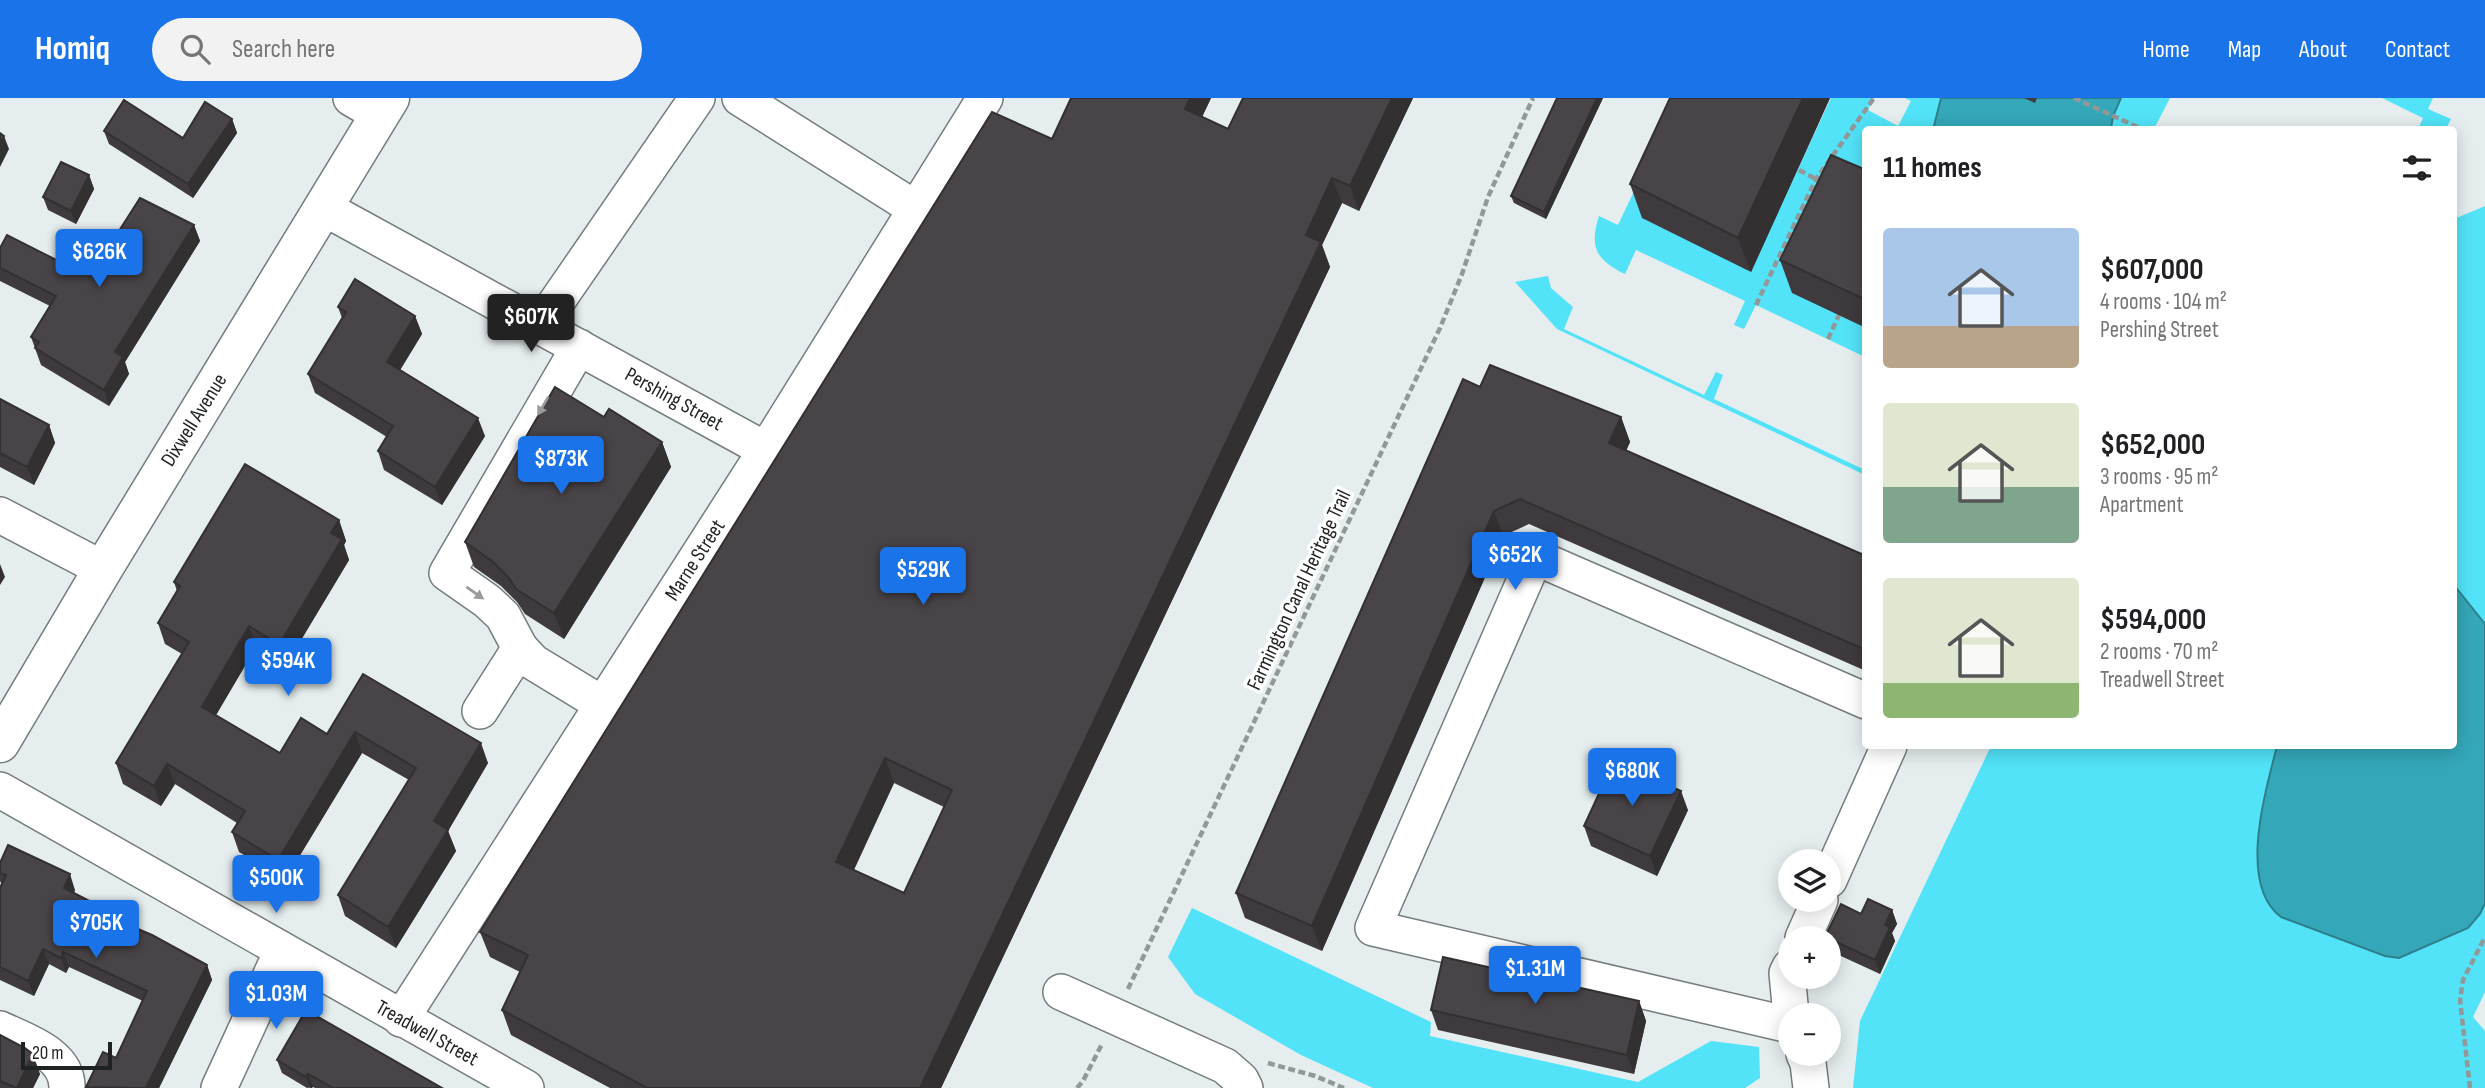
<!DOCTYPE html>
<meta charset="utf-8">
<style>
:root{--surface:#fff;--page:#f2f2f2;--text:#202124;--muted:#757577;--accent:#1a73e8}
body{margin:0;font-family:"Sofia Sans Condensed",sans-serif;background:var(--page);color:var(--text);height:100vh;display:flex;flex-direction:column;font-size:26px;white-space:nowrap}
*{box-sizing:border-box;margin:0}
p{font-size:23px;color:var(--muted)}
.icon{flex:none;width:38px;height:38px;fill:none;stroke:currentColor;stroke-width:2;stroke-linecap:round;stroke-linejoin:round}
.map{position:relative;flex:1;overflow:hidden}
.drawer{position:absolute;left:1862px;top:28px;width:595px;height:623px;display:flex;flex-direction:column;background:var(--surface);border-radius:7px;box-shadow:0 4px 18px #0003}
.drawer>*{flex:none}
.fabs{position:absolute;left:1778px;top:751px;display:grid;gap:14px}
.fabs a{display:grid;place-items:center;width:63px;height:63px;border-radius:50%;background:var(--surface);box-shadow:0 4px 18px #0003;font-size:35px}
.scale{position:absolute;left:21px;bottom:18px;width:91px;box-sizing:border-box;padding-left:7px;border:4px solid #1f2222;border-top:0;font-size:19px;line-height:24px;white-space:nowrap;color:#1f2222;-webkit-text-stroke:5px #fff;paint-order:stroke}
.price{position:absolute;translate:-50% -60px;padding:0 16px;border-radius:7px;background:var(--accent);color:#fff;font-size:23px;line-height:46px;filter:drop-shadow(0 2px 4px #0008)}
.price::after{content:'';position:absolute;left:50%;top:42px;width:21px;height:16px;margin-left:-10px;background:inherit;clip-path:polygon(0 0,100% 0,50% 100%)}
.price.current{background:#222;color:#fff}
ul{padding:0;list-style:none}
li{display:flex;align-items:center;gap:21px;height:175px;padding:0 21px}
li span{display:grid;place-items:center;flex:none;width:196px;height:140px;border-radius:7px;color:#555}
li>.icon{margin-inline-start:auto}
span .icon{width:84px;height:84px;fill:#fffc;stroke-width:1}
li b{font-size:30px}
h2{display:flex;justify-content:space-between;align-items:center;height:84px;padding:0 21px;font-size:30px}
header{display:flex;align-items:center;gap:42px;box-sizing:border-box;height:98px;padding:0 35px;background:var(--accent);color:#fff}
header strong{font-size:33px}
nav{display:flex;gap:38px;margin-inline-start:auto;font-size:24px}
.search{width:490px;height:63px;background:var(--page);display:flex;align-items:center;gap:18px;box-sizing:border-box;padding:0 24px;border-radius:38px;color:var(--muted);font-size:26px}
.map>svg:first-child{display:block}
.green{fill:#52e3f8}
.water{fill:#34a7b8;stroke:#2e7f8b;stroke-width:2}
.lines{fill:none;stroke-linecap:round;stroke-linejoin:round}
.minor-casing{stroke:#757c7d;stroke-width:38}
.major-casing{stroke:#757c7d;stroke-width:41}
.path{stroke:#929898;stroke-width:4.5;stroke-dasharray:7 3.5;stroke-linecap:butt}
.minor{stroke:#fff;stroke-width:35}
.major{stroke:#fff;stroke-width:38}
.wall{fill:#3f3a3d;fill-rule:evenodd}
.shaded-wall{fill:#333032}
.building{fill:#494447;stroke:#333032;stroke-width:2;fill-rule:evenodd}
.oneway{fill:#9a9c9c}
.labels{text-anchor:middle;dominant-baseline:central;stroke-width:7;stroke-linejoin:round;paint-order:stroke}
.street-label{font-size:21px;fill:#1f2222;stroke:#fff}
</style>
<header>
<strong>Homiq</strong>
<div class="search"><svg class="icon" aria-label="search" viewBox="0 0 24 24"><circle cx="10" cy="10" r="6"/><path d="M15 15l6 6"/></svg>Search here</div>
<nav><a>Home</a><a>Map</a><a>About</a><a>Contact</a></nav>
</header>
<div class="map">
<svg width="2485" height="990" viewBox="0 0 2485 990">
<rect width="100%" height="100%" fill="#e5edee"/>
<!-- green -->
<g class="green">
<path d="M1678 0 1750 174 1831 0H1874L1868 12 1898 28 1911 3 1905 0H2170L2154 31 1866 32 1865 259 1756 207 1744 231 1734 227 1745 203 1636 152 1625 176C1596 162 1589 149 1599 118L1618 127Z"/>
<polygon points="2382,0 2433,0 2428,11 2451,21 2446,31 2418,31 2423,20"/>
<polygon points="2485,108 2485,526 2454,487 2454,121"/>
<polygon points="1548,178 1551,190 1573,209 1564,231 1704,297 1716,274 1723,277 1714,301 1865,372 1865,377 1557,231 1515,184"/>
<polygon points="1991,648 2277,648 2263,701 2257,749 2261,789 2281,819 2385,858 2468,830 2480,816 2485,805 2485,894 2473,919 2485,933 2485,990 1853,990 1860,923"/>
<polygon points="1192,810 1431,924 1430,938 1638,984 1711,943 1759,949 1760,980 1745,990 1373,990 1301,957 1195,896 1168,859"/>
</g>
<!-- water -->
<g class="water">
<polygon points="1941,0 2121,0 2113,18 2111,31 1933,32"/>
<path d="M2454 487 2485 526V805L2480 816 2468 830 2399 860 2385 858 2281 819C2237 786 2266 692 2277 648H2454Z"/>
</g>
<g class="lines">
<defs>
<g id="minor">
<polyline points="351,0 380,17"/>
<polyline points="740,0 916,111"/>
<polyline points="324,110 766,352"/>
<polyline points="540,228 697,0"/>
<polyline points="579,249 447,475 487,503 503,518 520,550 533,564 602,606"/>
<polyline points="0,417 103,471"/>
<polyline points="480,613 520,550"/>
<polyline points="0,692 526,990"/>
<polyline points="1829,782 1889,648"/>
<polyline points="1803,840 1820,802"/>
<polyline points="1790,869 1787,875 1791,917"/>
<polyline points="1061,894 1225,968 1241,982 1245,990"/>
<polyline points="401,921 766,352 985,0"/>
<polyline points="1790,927 1373,830 1535,459 1866,603"/>
<path d="M0 931C25 943 68 956 67 990"/>
<polyline points="1804,956 1808,965 1811,990"/>
<polyline points="219,990 282,853"/>
</g>
<polyline id="major" points="0,645 103,471 390,0"/>
</defs>
<!-- minor casing -->
<use href="#minor" class="minor-casing"/>
<!-- major casing -->
<use href="#major" class="major-casing"/>
<!-- path -->
<g class="path">
<polyline points="2074,0 2144,32"/>
<polyline points="1799,72 1816,81"/>
<polyline points="1756,207 1816,81 1874,0"/>
<polyline points="1828,241 1839,217"/>
<polyline points="1128,891 1440,230 1462,176 1488,99 1533,0"/>
<polyline points="1268,965 1315,978 1344,990"/>
<polyline points="1077,990 1083,983 1102,946"/>
<polyline points="2470,990 2460,902 2463,882 2485,839"/>
</g>
<!-- minor -->
<use href="#minor" class="minor"/>
<!-- major -->
<use href="#major" class="major"/>
</g>
<!-- wall -->
<g class="wall">
<path d="M1211 0 1202 19 1228 31 1413 0 1359 113 1342 105 1322 147 1330 169 941 990H610L511 937 502 912 520 874 490 859 480 834 1052 41ZM894 685 944 709 904 795 854 772Z"/>
<polygon points="1557,0 1603,0 1546,121 1514,105 1511,98"/>
<polygon points="1830,0 1751,174 1642,120 1630,86"/>
<polygon points="2024,0 2037,0 2035,5"/>
<polygon points="232,21 237,35 193,100 109,46 104,33 183,40"/>
<polygon points="1866,72 1866,230 1792,195 1780,162"/>
<polygon points="89,77 94,91 76,126 48,112 43,99"/>
<polygon points="194,127 200,143 125,264 129,276 109,308 41,267 31,239 50,208 0,183 0,150 72,170 110,147"/>
<polygon points="338,209 415,218 422,236 400,272 485,338 442,407 384,372 378,353 387,339 315,295 308,276 342,220"/>
<polygon points="1480,289 1621,319 1630,344 1626,353 1866,458 1866,573 1529,426 1503,438 1322,853 1245,820 1236,795"/>
<polygon points="0,301 49,327 55,345 34,387 0,369"/>
<polygon points="604,319 662,344 671,369 564,541 525,516 517,504 501,488 474,469 465,444"/>
<polygon points="339,422 346,443 344,447 349,462 286,567 256,549 216,617 280,655 327,636 363,576 488,665 448,733 456,753 396,850 345,818 338,797 409,682 362,655 285,782 239,754 232,734 237,725 175,686 161,708 123,686 116,665 182,556 165,546 158,525 177,493 174,484"/>
<polygon points="1688,712 1657,778 1591,748 1584,728"/>
<polygon points="0,765 75,792 74,795 110,819 207,867 212,882 159,990 86,989 116,960 143,903 69,869 66,875 49,866 34,898 0,882 0,790 2,787 0,783"/>
<polygon points="1892,812 1897,826 1892,835 1895,843 1880,876 1830,853 1829,848 1829,840 1825,839 1861,816"/>
<polygon points="1639,903 1646,923 1634,976 1438,932 1431,912"/>
<polygon points="0,937 40,976 33,990 0,990"/>
<polygon points="277,962 442,990 315,990 313,989 307,990 282,975"/>
</g>
<!-- shaded-wall -->
<g class="shaded-wall">
<polygon points="1190,0 1211,0 1194,36 1185,11"/>
<polygon points="1392,0 1413,0 1359,113 1350,88"/>
<polygon points="1597,0 1603,0 1546,121 1544,114"/>
<polygon points="1803,0 1830,0 1751,174 1738,140"/>
<polygon points="232,21 237,35 193,100 188,86"/>
<polygon points="4,38 9,51 0,69 0,46"/>
<polygon points="89,77 94,91 76,126 71,113"/>
<polygon points="1332,80 1342,105 1322,147 1330,169 941,990 920,990 1306,137"/>
<polygon points="194,127 200,143 125,264 129,276 109,308 104,292 115,254"/>
<polygon points="415,218 422,236 394,282 387,264"/>
<polygon points="1621,319 1630,344 1618,370 1609,345"/>
<polygon points="478,320 485,338 442,407 435,389"/>
<polygon points="49,327 55,345 34,387 27,369"/>
<polygon points="662,344 671,369 564,541 554,515"/>
<polygon points="1494,413 1503,438 1322,853 1312,828"/>
<polygon points="339,422 346,443 344,447 349,462 286,567 279,547 331,435"/>
<polygon points="0,466 5,479 0,487"/>
<polygon points="249,528 256,549 209,629 202,609"/>
<polygon points="355,634 362,655 285,782 278,762"/>
<polygon points="481,645 488,665 448,733 456,753 396,850 388,829 434,723"/>
<polygon points="885,660 894,685 846,788 836,764"/>
<polygon points="167,666 175,686 161,708 154,688"/>
<polygon points="1681,693 1688,712 1657,778 1650,758"/>
<polygon points="70,776 75,792 69,805 64,790"/>
<polygon points="1892,812 1897,826 1892,835 1895,843 1880,876 1875,862 1885,827"/>
<polygon points="43,851 49,866 34,898 28,883"/>
<polygon points="63,854 69,869 66,875 61,860"/>
<polygon points="207,867 212,882 159,990 146,990"/>
<polygon points="1639,903 1646,923 1634,976 1627,957"/>
<polygon points="33,956 40,976 33,990 17,990"/>
<polygon points="308,976 313,989 312,990 310,990 306,979"/>
</g>
<!-- building -->
<g class="building">
<path d="M1071 0H1190L1185 11 1228 31 1243 0H1392L1350 88 1332 80 1306 137 1321 144 920 990H647L502 912 528 857 480 834 992 14 1052 41ZM885 660 952 692 904 795 836 764Z"/>
<polygon points="1557,0 1597,0 1544,114 1511,98"/>
<polygon points="1670,0 1803,0 1738,140 1630,86"/>
<polygon points="124,2 183,40 205,4 232,21 188,86 104,33"/>
<polygon points="0,35 4,38 0,46"/>
<polygon points="1831,57 1866,72 1866,202 1780,162"/>
<polygon points="61,64 89,77 71,113 43,99"/>
<polygon points="140,100 194,127 115,254 123,259 104,292 35,250 39,244 31,239 56,198 0,170 0,150 7,137 72,170 91,135 110,147"/>
<polygon points="355,181 415,218 387,264 478,320 435,389 378,353 393,328 308,276 346,214 338,209"/>
<polygon points="1490,267 1621,319 1609,345 1866,458 1866,552 1520,401 1494,413 1312,828 1236,795 1463,281 1480,289"/>
<polygon points="555,289 604,319 609,311 662,344 554,515 516,491 508,479 492,463 465,444"/>
<polygon points="0,301 49,327 27,369 0,355"/>
<polygon points="245,366 339,422 331,435 342,441 279,547 249,528 202,609 280,655 301,620 327,636 363,576 481,645 434,723 448,732 388,829 338,797 416,670 355,634 278,762 232,734 245,713 167,666 154,688 116,665 189,544 158,525 180,488 174,484"/>
<polygon points="1614,663 1681,693 1650,758 1584,728"/>
<polygon points="8,747 70,776 64,790 107,812 105,817 152,837 207,867 146,990 86,989 103,954 116,960 147,893 63,854 61,860 43,851 28,883 0,869 0,790 6,777 0,775 0,765"/>
<polygon points="1868,801 1892,812 1885,827 1890,829 1875,862 1825,839 1841,806 1861,816"/>
<polygon points="1443,859 1639,903 1627,957 1431,912"/>
<polygon points="306,912 442,990 333,990 308,976 306,979 277,962"/>
<polygon points="0,937 25,950 33,956 17,990 0,983"/>
</g>
<!-- one-way arrows -->
<defs><path id="oneway-solid" d="M-6-.8H1V-3.2L6.5 0L1 3.2V.8H-6Z" transform="scale(1.75)"/></defs>
<g class="oneway">
<use href="#oneway-solid" transform="translate(543 308) rotate(120)"/>
<use href="#oneway-solid" transform="translate(475 495) rotate(35)"/>
</g>
<g class="labels">
<!-- street labels -->
<g class="street-label">
<text transform="translate(674 301) rotate(29)">Pershing Street</text>
<text transform="translate(194 322) rotate(-58)">Dixwell Avenue</text>
<text transform="translate(695 462) rotate(-57)">Marne Street</text>
<text transform="translate(1299 492) rotate(-65)">Farmington Canal Heritage Trail</text>
<text transform="translate(427 935) rotate(29)">Treadwell Street</text>
</g>
</g>
</svg>
<div class="fabs">
<a><svg class="icon" aria-label="layers" viewBox="0 0 24 24"><path d="M12 4l9 5-9 5-9-5zM3 14l9 5 9-5"/></svg></a>
<a>+</a>
<a>−</a>
</div>
<div class="scale">20 m</div>
<b class="price" style="left:99px;top:191px">$626K</b>
<b class="price current" style="left:531px;top:256px">$607K</b>
<b class="price" style="left:561px;top:398px">$873K</b>
<b class="price" style="left:1515px;top:494px">$652K</b>
<b class="price" style="left:923px;top:509px">$529K</b>
<b class="price" style="left:288px;top:600px">$594K</b>
<b class="price" style="left:1632px;top:710px">$680K</b>
<b class="price" style="left:276px;top:817px">$500K</b>
<b class="price" style="left:96px;top:862px">$705K</b>
<b class="price" style="left:1535px;top:908px">$1.31M</b>
<b class="price" style="left:276px;top:933px">$1.03M</b>
<section class="drawer">
<h2>11 homes<svg class="icon" aria-label="filters" viewBox="0 0 24 24"><path d="M4 7h16M4 17h16"/><circle cx="9" cy="7" r="2"/><circle cx="15" cy="17" r="2"/></svg></h2>
<ul>
<li><span style="background:linear-gradient(#a9c7e8 70%,#b9a48a 0)"><svg class="icon" aria-label="home" viewBox="0 0 24 24"><path d="M3 11l9-7 9 7M6 9v11h12V9"/></svg></span><div><b>$607,000</b><p>4 rooms · 104 m²</p><p>Pershing Street</p></div></li>
<li><span style="background:linear-gradient(#dfe7d0 60%,#7fa58c 0)"><svg class="icon" aria-label="home" viewBox="0 0 24 24"><path d="M3 11l9-7 9 7M6 9v11h12V9"/></svg></span><div><b>$652,000</b><p>3 rooms · 95 m²</p><p>Apartment</p></div></li>
<li><span style="background:linear-gradient(#dfe7d0 75%,#8fb573 0)"><svg class="icon" aria-label="home" viewBox="0 0 24 24"><path d="M3 11l9-7 9 7M6 9v11h12V9"/></svg></span><div><b>$594,000</b><p>2 rooms · 70 m²</p><p>Treadwell Street</p></div></li>
</ul>
</section>
</div>
